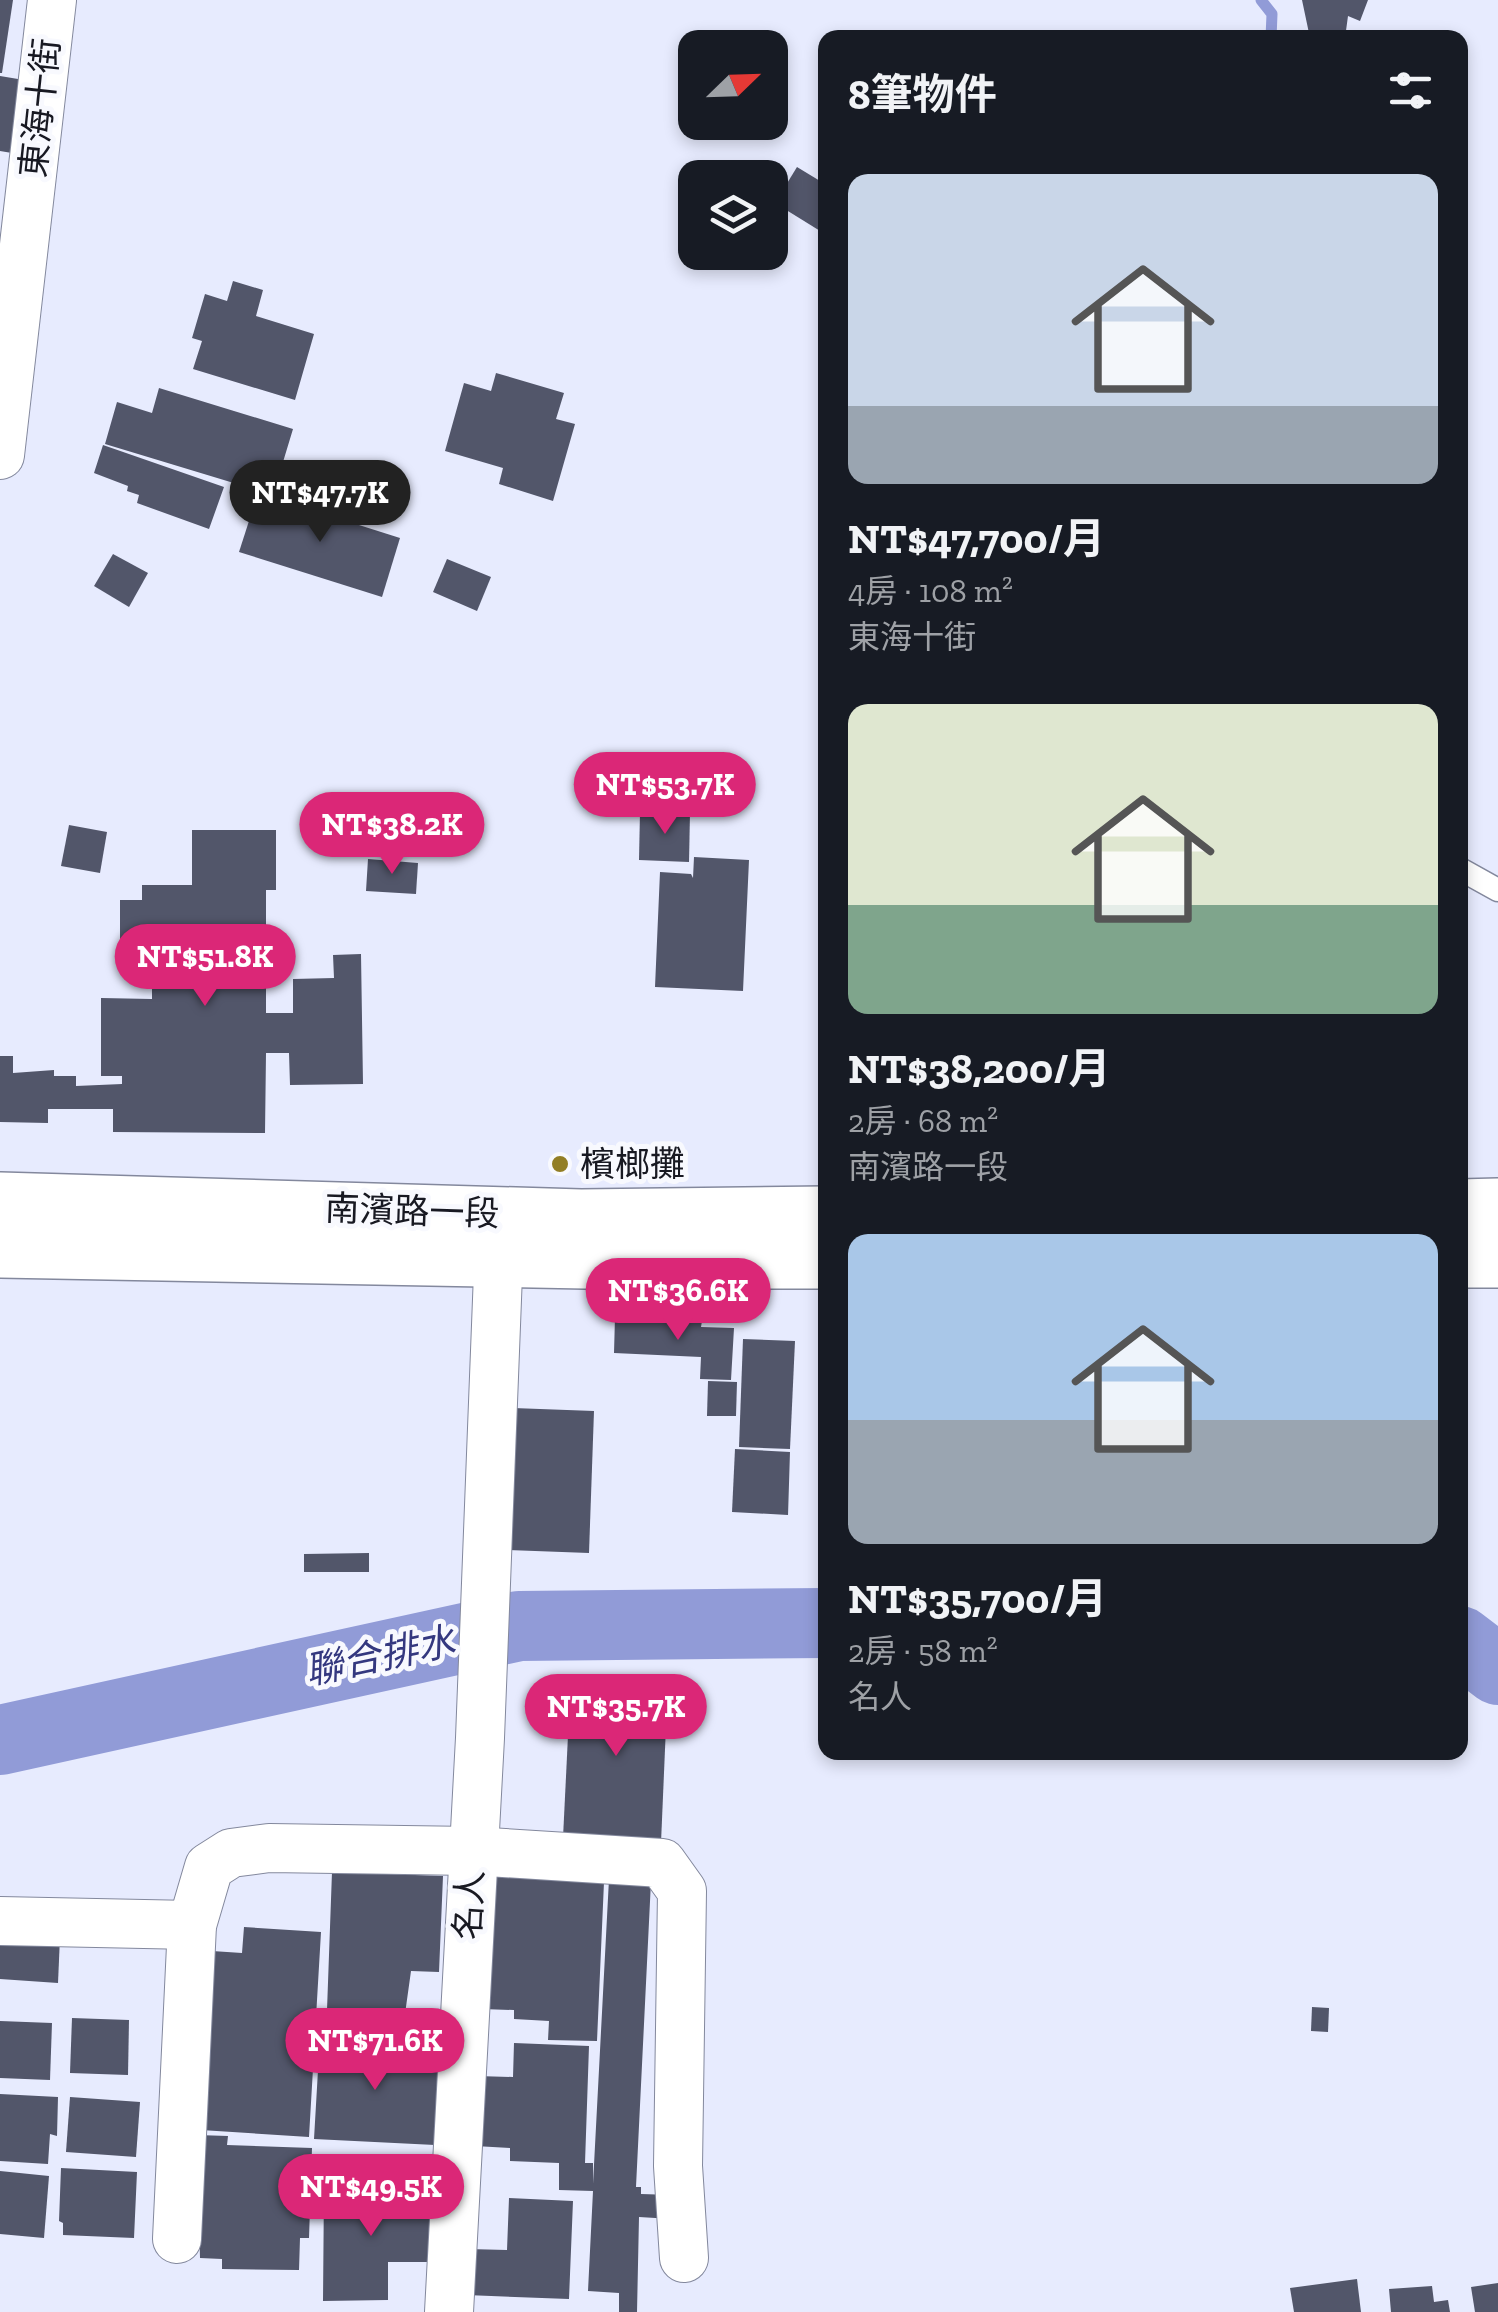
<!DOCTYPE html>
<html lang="zh-TW">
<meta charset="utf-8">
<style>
:root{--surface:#171b24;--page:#242831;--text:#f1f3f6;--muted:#9ea1a6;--accent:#db2777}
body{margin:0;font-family:"Zilla Slab","Noto Sans TC",serif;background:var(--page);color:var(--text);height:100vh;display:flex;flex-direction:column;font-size:38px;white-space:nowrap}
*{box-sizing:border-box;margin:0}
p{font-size:32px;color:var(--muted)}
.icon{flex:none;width:55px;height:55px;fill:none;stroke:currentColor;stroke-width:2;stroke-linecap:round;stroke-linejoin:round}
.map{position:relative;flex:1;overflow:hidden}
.panel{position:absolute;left:818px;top:30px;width:650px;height:1730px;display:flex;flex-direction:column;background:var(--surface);border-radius:20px;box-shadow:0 5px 15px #0003}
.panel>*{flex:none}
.needle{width:65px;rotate:67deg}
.fabs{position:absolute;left:678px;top:30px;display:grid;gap:20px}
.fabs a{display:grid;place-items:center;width:110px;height:110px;border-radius:20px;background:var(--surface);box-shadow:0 5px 15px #0003;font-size:50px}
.price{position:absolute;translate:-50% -85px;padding:0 22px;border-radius:35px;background:var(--accent);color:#fff;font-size:32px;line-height:65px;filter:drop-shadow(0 2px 5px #0008)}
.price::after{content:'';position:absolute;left:50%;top:60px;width:30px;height:22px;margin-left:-15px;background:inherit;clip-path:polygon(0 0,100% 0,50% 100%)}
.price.selected{background:#222;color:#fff}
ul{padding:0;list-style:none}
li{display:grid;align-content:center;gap:20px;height:530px;padding:0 30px}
li span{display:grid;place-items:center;height:310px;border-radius:20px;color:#555}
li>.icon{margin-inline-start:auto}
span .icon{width:180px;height:180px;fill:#fffc;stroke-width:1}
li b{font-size:42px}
h2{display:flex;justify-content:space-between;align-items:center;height:120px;padding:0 30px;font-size:42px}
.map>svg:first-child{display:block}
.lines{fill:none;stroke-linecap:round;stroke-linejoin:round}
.stream{stroke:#919bd7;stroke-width:11}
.river{stroke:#919bd7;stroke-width:70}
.building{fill:#52566a}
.lane-casing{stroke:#83889d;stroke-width:25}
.street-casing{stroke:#83889d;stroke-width:50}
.secondary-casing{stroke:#83889d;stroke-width:58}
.lane{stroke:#fff;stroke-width:22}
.street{stroke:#fff;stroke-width:48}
.secondary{stroke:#fff;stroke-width:55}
.poi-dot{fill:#927e25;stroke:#f8f9fe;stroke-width:4}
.labels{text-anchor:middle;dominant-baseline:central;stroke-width:10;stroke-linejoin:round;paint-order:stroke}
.street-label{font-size:35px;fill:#181922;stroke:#f8f9fe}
.poi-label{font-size:35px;fill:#181922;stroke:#f8f9fe;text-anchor:start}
.water-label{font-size:38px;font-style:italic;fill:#34387f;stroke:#f8f9fe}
</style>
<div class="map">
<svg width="1498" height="2312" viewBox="0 0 1498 2312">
<rect width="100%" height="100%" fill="#e7ebfe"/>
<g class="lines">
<!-- stream -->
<polyline class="stream" points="1261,0 1272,14 1271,38"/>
<!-- river -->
<g class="river">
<polyline points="1460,1641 1498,1670"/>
<polyline points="0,1740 519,1626 825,1623"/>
</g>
</g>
<!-- building -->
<g class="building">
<polygon points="0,0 13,0 2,73 0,73"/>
<polygon points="1302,0 1368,0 1360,21 1348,16 1345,38 1310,38"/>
<polygon points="0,76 30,81 18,154 0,151"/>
<polygon points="797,167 825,184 825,234 775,203"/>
<polygon points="233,281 263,290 256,316 314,334 295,400 193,369 202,341 192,338 205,294 227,301"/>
<polygon points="496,373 564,393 556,419 575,424 553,501 499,484 503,468 445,451 464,383 491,391"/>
<polygon points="159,388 293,429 273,495 105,444 117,402 152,413"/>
<polygon points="103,445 224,487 209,529 137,503 139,495 127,491 128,486 94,473"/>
<polygon points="258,493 400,538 382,597 239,552"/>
<polygon points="113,554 148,573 129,607 94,586"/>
<polygon points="447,559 491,577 477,611 433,592"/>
<polygon points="640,812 690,813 689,862 639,860"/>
<polygon points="69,825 107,832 100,873 61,866"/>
<polygon points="192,830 276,830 276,890 266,890 266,1013 293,1013 293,979 334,978 333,955 361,954 363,1084 290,1085 289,1053 266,1053 265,1133 113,1132 113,1109 48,1109 48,1123 0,1122 0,1056 13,1056 13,1073 54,1070 54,1076 76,1076 76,1086 122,1084 122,1076 101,1076 101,998 152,999 152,963 120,963 120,900 142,900 142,885 192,885"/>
<polygon points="694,857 749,860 743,991 655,987 660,872 691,874 693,878"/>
<polygon points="368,859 418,863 416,894 366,891"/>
<polygon points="615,1317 702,1321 701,1327 734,1328 731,1380 700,1379 701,1357 614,1353"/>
<polygon points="743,1339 795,1341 790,1449 739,1447"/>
<polygon points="708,1381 737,1382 736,1416 707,1416"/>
<polygon points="513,1408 594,1411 589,1553 508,1550"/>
<polygon points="735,1449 790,1452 788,1515 732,1512"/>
<polygon points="369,1553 369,1572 304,1572 304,1554"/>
<polygon points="571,1674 668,1679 661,1843 563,1838"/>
<polygon points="332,1872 443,1876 439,1972 411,1971 405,2014 327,2010"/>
<polygon points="487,1876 604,1882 597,2041 548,2040 549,2021 514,2019 514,2010 482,2009"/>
<polygon points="609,1879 651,1881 636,2187 641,2187 641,2194 673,2195 672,2219 639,2217 637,2312 619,2312 619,2293 588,2291 593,2191 559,2190 559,2163 510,2161 510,2148 475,2146 477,2076 513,2077 514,2043 589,2046 585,2163 593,2163 593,2184"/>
<polygon points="244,1927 321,1932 309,2137 201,2130 212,1951 242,1953"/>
<polygon points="0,1932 60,1937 58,1983 0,1979"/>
<polygon points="1312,2007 1329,2008 1328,2032 1311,2031"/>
<polygon points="72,2018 129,2020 128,2075 70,2073"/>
<polygon points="0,2021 52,2023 50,2080 0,2078"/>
<polygon points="320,2036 397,2040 397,2051 415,2052 415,2062 439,2063 435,2145 314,2139"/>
<polygon points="0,2094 58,2097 57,2136 50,2134 48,2164 0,2161"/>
<polygon points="70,2097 140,2102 136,2157 66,2152"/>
<polygon points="197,2135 228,2136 227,2145 312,2148 309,2238 300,2238 299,2270 222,2269 222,2259 200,2258"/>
<polygon points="61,2168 137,2172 134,2238 63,2235 63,2223 59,2221"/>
<polygon points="0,2171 49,2176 44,2238 0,2234"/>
<polygon points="324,2185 383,2185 382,2195 432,2195 433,2262 388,2262 388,2300 323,2301"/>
<polygon points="509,2198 573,2201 569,2299 466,2295 468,2249 507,2250"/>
<polygon points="1357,2279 1361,2312 1294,2312 1290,2288"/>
<polygon points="1498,2283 1498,2312 1475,2312 1471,2287"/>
<polygon points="1432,2286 1434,2302 1448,2300 1450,2312 1391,2312 1389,2289"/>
</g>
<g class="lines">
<defs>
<polyline id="lane" points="1460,869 1498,890"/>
<g id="street">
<polyline points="0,455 52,0"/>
<polyline points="0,1921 192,1925"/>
<polyline points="177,2239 192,1925 209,1867 231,1853 269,1848 472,1851 662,1863 682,1891 678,2166 684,2258"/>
<polyline points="449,2312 480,1738 500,1222"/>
</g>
<g id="secondary">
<polyline points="0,1200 581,1217 825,1214"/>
<polyline points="1460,1207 1498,1206"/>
<polyline points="0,1250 585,1261 825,1261"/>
<polyline points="1460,1260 1498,1260"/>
</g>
</defs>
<!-- lane casing -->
<use href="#lane" class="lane-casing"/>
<!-- street casing -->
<use href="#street" class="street-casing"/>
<!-- secondary casing -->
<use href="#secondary" class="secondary-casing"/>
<!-- lane -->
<use href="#lane" class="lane"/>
<!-- street -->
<use href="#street" class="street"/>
<!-- secondary -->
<use href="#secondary" class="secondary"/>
</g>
<!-- markers -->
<circle class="poi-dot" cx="560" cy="1164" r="10"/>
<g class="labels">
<!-- street labels -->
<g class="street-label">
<text transform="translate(40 108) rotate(-84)">東海十街</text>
<text transform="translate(412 1211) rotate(2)">南濱路一段</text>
<text transform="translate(469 1905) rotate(-87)">名人</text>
</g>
<!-- poi labels -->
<g class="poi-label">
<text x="580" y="1164">檳榔攤</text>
</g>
<!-- water labels -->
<g class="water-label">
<text transform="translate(380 1656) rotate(-12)">聯合排水</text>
</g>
</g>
</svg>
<div class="fabs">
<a><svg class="needle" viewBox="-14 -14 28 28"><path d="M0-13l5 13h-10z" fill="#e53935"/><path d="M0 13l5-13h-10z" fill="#9ea1a6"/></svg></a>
<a><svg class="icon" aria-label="layers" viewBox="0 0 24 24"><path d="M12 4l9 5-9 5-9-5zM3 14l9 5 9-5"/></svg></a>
</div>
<b class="price selected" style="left:320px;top:545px">NT$47.7K</b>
<b class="price" style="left:665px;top:837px">NT$53.7K</b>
<b class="price" style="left:392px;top:877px">NT$38.2K</b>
<b class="price" style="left:205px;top:1009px">NT$51.8K</b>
<b class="price" style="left:678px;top:1343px">NT$36.6K</b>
<b class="price" style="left:616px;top:1759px">NT$35.7K</b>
<b class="price" style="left:375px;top:2093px">NT$71.6K</b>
<b class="price" style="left:371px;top:2239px">NT$49.5K</b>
<section class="panel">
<h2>8筆物件<svg class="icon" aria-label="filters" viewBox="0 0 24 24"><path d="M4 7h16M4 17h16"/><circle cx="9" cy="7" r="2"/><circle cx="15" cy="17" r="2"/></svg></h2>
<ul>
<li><span style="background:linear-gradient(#c9d6e8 75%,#9aa5b1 0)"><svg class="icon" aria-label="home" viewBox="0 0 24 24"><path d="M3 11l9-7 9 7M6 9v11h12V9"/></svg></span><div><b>NT$47,700/月</b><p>4房 · 108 m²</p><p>東海十街</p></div></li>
<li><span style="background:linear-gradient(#dfe7d0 65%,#7fa58c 0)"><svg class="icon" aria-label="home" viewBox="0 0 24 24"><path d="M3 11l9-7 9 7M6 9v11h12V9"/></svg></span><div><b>NT$38,200/月</b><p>2房 · 68 m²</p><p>南濱路一段</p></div></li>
<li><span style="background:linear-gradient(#a9c7e8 60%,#9aa5b1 0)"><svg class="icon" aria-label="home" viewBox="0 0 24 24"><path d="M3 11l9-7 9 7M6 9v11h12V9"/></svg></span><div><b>NT$35,700/月</b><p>2房 · 58 m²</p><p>名人</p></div></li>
</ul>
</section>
</div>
